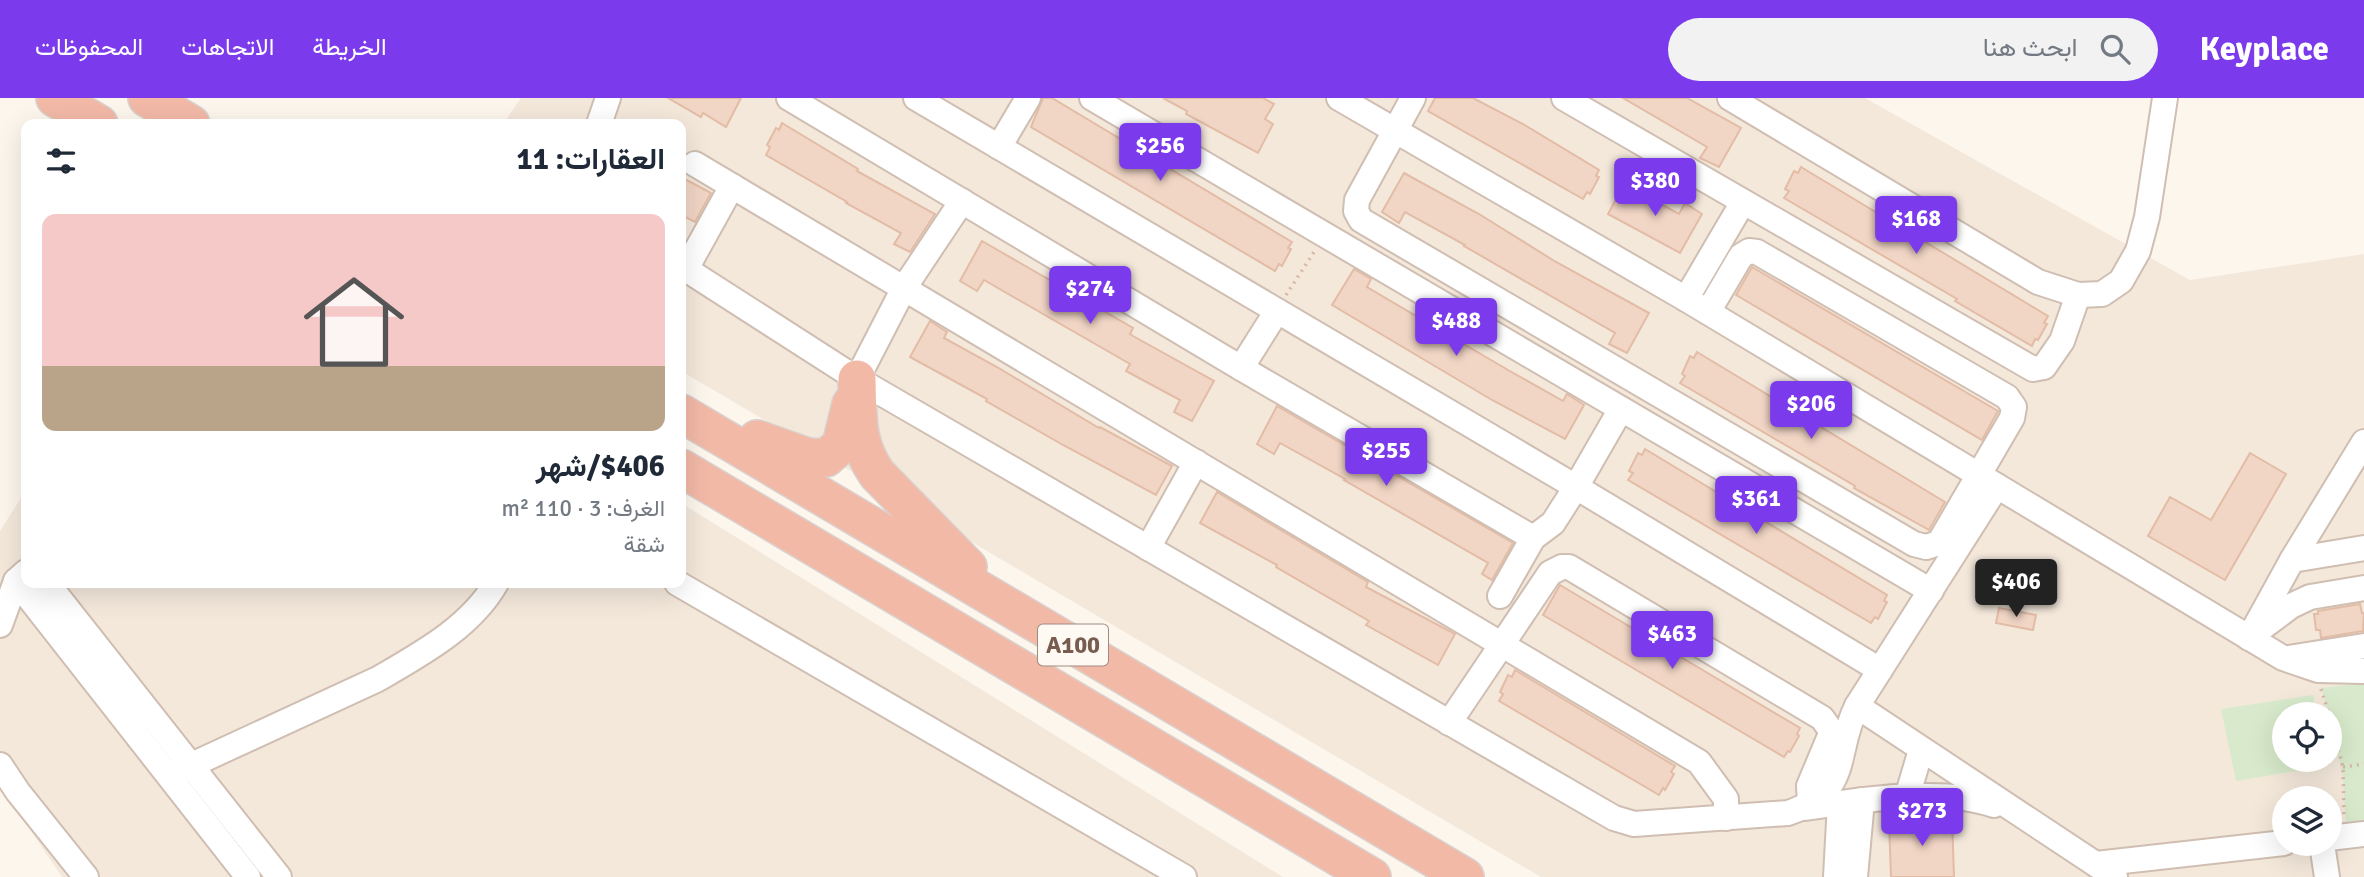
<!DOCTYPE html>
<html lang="ar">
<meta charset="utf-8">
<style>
:root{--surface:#fff;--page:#f2f2f3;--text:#1f2937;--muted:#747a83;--accent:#7c3aed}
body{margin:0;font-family:Signika,Vazirmatn,sans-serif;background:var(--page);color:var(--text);direction:rtl;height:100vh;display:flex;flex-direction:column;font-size:26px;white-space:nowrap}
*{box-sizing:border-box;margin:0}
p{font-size:23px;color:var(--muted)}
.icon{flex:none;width:38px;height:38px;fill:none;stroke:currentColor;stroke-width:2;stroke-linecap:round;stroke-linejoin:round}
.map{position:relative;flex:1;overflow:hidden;direction:ltr}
.side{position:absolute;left:21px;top:21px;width:665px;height:469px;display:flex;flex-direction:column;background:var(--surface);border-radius:14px;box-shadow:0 7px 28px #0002;direction:rtl}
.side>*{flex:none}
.buttons{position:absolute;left:2272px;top:604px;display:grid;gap:14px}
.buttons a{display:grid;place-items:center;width:70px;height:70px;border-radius:50%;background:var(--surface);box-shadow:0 7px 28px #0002;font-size:35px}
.price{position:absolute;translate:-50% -60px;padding:0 16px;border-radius:7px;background:var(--accent);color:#fff;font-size:23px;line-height:46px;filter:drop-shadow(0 2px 4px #0008)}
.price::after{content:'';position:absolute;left:50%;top:42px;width:21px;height:16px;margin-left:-10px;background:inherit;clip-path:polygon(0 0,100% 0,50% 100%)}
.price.on{background:#222;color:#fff}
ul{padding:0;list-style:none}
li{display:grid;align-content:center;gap:14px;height:371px;padding:0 21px}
li span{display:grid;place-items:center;height:217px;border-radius:14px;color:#555}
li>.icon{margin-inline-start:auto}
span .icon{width:126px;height:126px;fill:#fffc;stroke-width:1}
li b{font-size:30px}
h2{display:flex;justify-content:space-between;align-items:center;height:84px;padding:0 21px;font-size:30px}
header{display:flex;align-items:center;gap:42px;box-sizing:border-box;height:98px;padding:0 35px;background:var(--accent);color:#fff}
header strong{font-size:33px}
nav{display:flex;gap:38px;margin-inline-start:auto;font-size:24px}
.search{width:490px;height:63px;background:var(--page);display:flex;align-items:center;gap:18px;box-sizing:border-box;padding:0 24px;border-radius:38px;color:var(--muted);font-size:26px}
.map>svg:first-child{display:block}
.residential{fill:#f4e8db;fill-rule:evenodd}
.green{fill:#d8eacb}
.building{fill:#f1d5c5;stroke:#e3bca6;stroke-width:2}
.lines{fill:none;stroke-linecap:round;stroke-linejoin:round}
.minor-casing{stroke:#cfbeb1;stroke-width:28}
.highway-casing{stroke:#d9d1ce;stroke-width:40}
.path{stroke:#d6b8a8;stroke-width:3.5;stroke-dasharray:2 5;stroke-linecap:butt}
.minor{stroke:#fff;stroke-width:24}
.highway{stroke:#f3b9a7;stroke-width:37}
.labels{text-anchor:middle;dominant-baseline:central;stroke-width:7;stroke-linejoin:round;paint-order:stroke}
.shield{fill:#fefaf3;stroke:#a08b80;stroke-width:2}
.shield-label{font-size:24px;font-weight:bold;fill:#785c4f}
</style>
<header>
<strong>Keyplace</strong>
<div class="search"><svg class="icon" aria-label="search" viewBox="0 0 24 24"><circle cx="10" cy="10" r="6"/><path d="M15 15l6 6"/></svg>ابحث هنا</div>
<nav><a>الخريطة</a><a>الاتجاهات</a><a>المحفوظات</a></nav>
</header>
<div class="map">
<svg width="2364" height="779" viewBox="0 0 2364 779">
<rect width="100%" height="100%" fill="#fcf6ed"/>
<!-- residential -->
<g class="residential">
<path d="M521 0H1865L2190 182 2364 156V779H1541L681 273V26H503ZM2284 616H2329V662H2284ZM2284 700H2329V746H2284Z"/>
<polygon points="26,392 26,485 681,485 681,405 1283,779 62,779 0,687 0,433"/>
</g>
<!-- green -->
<g class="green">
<polygon points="2364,585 2364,727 2346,729 2343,679 2329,616 2321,590"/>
<polygon points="2313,597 2318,616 2284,616 2284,662 2328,662 2330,667 2236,683 2221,611"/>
</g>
<!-- building -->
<g class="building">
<polygon points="668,0 741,0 726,29 703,15 701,19"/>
<polygon points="1043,0 1052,0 1292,144 1288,150 1291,151 1282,168 1279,166 1275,173 1031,29"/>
<polygon points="1163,0 1263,0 1274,6 1265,21 1273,26 1258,55 1186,16 1187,13"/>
<polygon points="1435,0 1473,0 1523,26 1599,72 1596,78 1599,79 1590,96 1587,94 1583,101 1428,13"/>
<polygon points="1623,0 1687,0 1741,30 1719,69 1700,60 1707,49"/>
<polygon points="782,25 858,71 857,73 935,116 910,154 894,146 901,135 846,105 847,104 766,57 770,49 767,47 776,30 779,32"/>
<polygon points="1801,69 2048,218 2044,225 2047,226 2038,242 2035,241 2032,248 1955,203 1957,201 1784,100 1789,93 1785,91 1794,73 1798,75"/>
<polygon points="1404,75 1479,116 1556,164 1649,215 1627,255 1609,246 1615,235 1464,148 1465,147 1405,114 1399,125 1382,114"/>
<polygon points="681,79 711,95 695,124 681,117"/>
<polygon points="1624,86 1679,116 1685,105 1702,116 1680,155 1608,116"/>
<polygon points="982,143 1133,230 1130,236 1133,238 1214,283 1192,323 1174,314 1180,302 1126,273 1130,266 984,182 977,193 960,183"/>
<polygon points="1752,169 1998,313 1982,342 1736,197"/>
<polygon points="1354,171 1371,181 1367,189 1508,272 1563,303 1567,296 1584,307 1565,341 1492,302 1332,207"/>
<polygon points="930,223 947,234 944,240 997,269 1099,330 1100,329 1172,368 1156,397 1063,347 986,303 987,301 910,259"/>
<polygon points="1697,254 1945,404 1929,432 1854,390 1855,388 1680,285 1685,278 1682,276 1690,258 1694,260"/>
<polygon points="1277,308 1513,445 1492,482 1482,476 1488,465 1344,382 1345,381 1280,345 1274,356 1257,346"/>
<polygon points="1645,351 1887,497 1884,503 1887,504 1878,521 1875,519 1871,525 1628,382 1633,375 1629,373 1638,355 1642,357"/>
<polygon points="2250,355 2286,376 2225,482 2148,438 2170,399 2211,422"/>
<polygon points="1217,394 1368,484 1366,489 1455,536 1438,567 1366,527 1369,523 1276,469 1277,467 1200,425"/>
<polygon points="1560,487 1800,630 1797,636 1799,638 1790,654 1788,653 1784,659 1543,517"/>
<polygon points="2360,506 2362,515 2364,515 2363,533 2321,540 2320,532 2316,532 2314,516 2318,516 2318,513"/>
<polygon points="1999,510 2036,517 2033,532 1996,525"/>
<polygon points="1515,572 1675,668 1671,674 1674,676 1665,692 1663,690 1659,697 1499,603 1503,596 1500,594 1508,577 1512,579"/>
<polygon points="1952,720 1954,779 1891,779 1889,724"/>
</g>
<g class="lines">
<defs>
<g id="minor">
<polyline points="789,0 1241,270 1533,440"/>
<polyline points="916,0 1576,389 1880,572"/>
<polyline points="1092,0 1931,493"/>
<polyline points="1339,0 1686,201 2283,560 2318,572 2364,573"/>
<polyline points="1413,0 1357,102 1356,113 1361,122 1914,446 1926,449 1939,445 2012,320 2014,309 2007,299 1757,154 1749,153 1741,158 1708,214"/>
<polyline points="1564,0 2033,271 2044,269 2062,243 2078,197"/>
<polyline points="1730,0 2038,184 2078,197 2102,196 2121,183 2138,153 2147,119 2165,0"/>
<polyline points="599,26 608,0"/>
<polyline points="999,49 1028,0"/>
<polyline points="695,66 1699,664 1726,701 1726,720"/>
<path d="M681 168 857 281 1614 720 1634 726 1788 715C1853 693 1833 655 1857 608L1997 388"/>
<polyline points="686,171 732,88"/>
<polyline points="1686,201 1743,104"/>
<polyline points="1241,270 1277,213"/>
<polyline points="857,281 904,190 962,103"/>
<polyline points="1148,450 1196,364"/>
<polyline points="2292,462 2364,450"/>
<polyline points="16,483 248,779"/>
<polyline points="47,485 279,779"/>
<polyline points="677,485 1184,779"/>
<polyline points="1500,498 1533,440 1553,425 1576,389 1621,311"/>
<polyline points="0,527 16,483 26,474"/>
<polyline points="2255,535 2291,508 2310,499 2364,490"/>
<polyline points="2249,540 2292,462 2364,344"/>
<polyline points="2288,560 2364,548"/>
<polyline points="1857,608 2115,779"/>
<polyline points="1449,625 1550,475 1562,469 1569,469 1822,620 1830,631 1830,638 1809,688 1810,706"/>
<polyline points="0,667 18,694 86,779"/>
<path d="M170 677 378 581C421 556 471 529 496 485"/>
<polyline points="1907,699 1921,652"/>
<path d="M1805 710C1858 702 1944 689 1994 707"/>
<polyline points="2329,740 2364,736"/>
<polyline points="2322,746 2327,779"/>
<polyline points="2096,766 2284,745"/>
<polyline points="1836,779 1840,705"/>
<polyline points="1855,779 1862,702"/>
</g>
<g id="highway">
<polyline points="55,0 99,26"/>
<polyline points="147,0 191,26"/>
<path d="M857 281C858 318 855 344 877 376L968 469"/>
<polyline points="681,315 1465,779"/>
<polyline points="757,341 808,359 826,360 841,347 851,306"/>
<polyline points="681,370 1372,779"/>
</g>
</defs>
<!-- minor casing -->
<use href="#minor" class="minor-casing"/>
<!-- highway casing -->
<use href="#highway" class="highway-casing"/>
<!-- path -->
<g class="path">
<polyline points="1286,197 1314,154"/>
<polyline points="2321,591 2329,616"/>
<polyline points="2329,618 2343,669 2344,719"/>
<polyline points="2343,669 2364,666"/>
</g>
<!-- minor -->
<use href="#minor" class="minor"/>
<!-- highway -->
<use href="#highway" class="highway"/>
</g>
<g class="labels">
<!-- shield labels -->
<rect class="shield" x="1038" y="526.5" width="70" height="41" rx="5"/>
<g class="shield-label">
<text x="1073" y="547">A100</text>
</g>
</g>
</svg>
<div class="buttons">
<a><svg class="icon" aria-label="locate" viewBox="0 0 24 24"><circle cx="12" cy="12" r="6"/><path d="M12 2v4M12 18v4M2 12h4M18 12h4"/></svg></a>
<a><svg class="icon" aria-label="layers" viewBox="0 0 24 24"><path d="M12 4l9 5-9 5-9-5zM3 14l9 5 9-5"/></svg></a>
</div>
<b class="price" style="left:1160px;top:85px">$256</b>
<b class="price" style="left:1655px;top:120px">$380</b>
<b class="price" style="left:1916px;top:158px">$168</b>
<b class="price" style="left:1090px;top:228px">$274</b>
<b class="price" style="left:1456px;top:260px">$488</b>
<b class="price" style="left:1811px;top:343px">$206</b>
<b class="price" style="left:1386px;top:390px">$255</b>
<b class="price" style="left:1756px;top:438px">$361</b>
<b class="price on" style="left:2016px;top:521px">$406</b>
<b class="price" style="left:1672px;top:573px">$463</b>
<b class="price" style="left:1922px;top:750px">$273</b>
<section class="side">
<h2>العقارات: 11<svg class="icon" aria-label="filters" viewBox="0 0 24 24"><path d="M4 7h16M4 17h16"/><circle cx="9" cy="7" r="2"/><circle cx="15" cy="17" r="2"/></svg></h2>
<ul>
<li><span style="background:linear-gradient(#f6c9c9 70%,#b9a48a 0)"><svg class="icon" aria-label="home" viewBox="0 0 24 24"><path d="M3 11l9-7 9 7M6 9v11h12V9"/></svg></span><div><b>$406/شهر</b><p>الغرف: 3 · 110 m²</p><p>شقة</p></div></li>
</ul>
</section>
</div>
